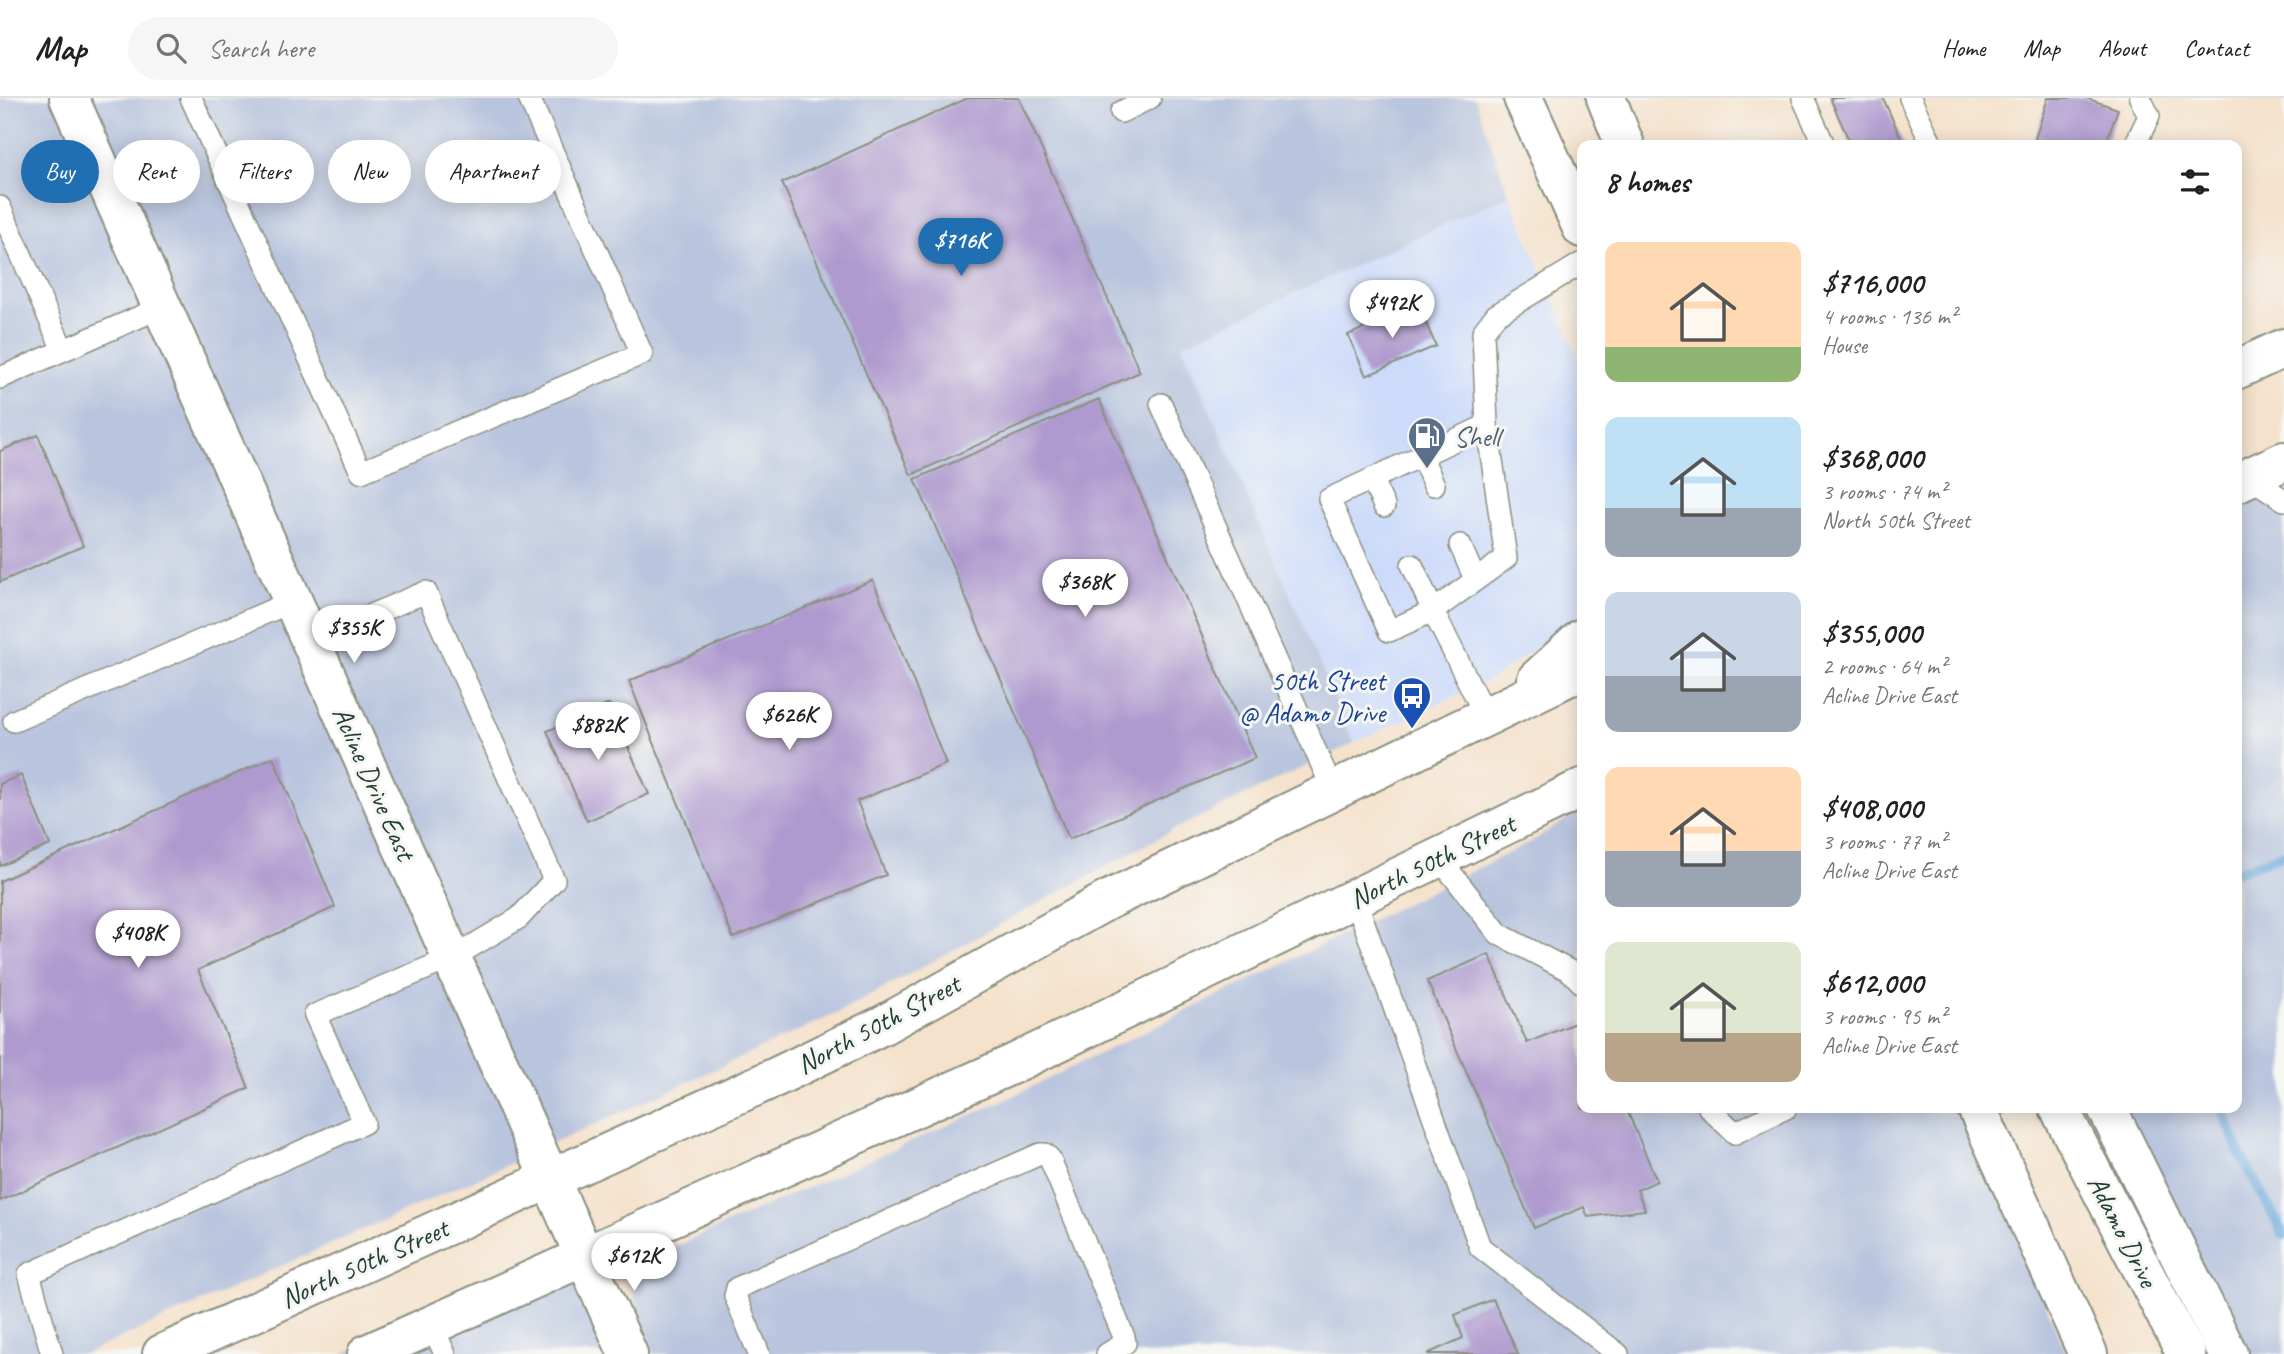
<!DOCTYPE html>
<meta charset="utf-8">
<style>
:root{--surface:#fff;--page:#f6f6f6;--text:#202124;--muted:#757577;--line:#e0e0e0;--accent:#1f6fb2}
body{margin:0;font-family:Caveat,sans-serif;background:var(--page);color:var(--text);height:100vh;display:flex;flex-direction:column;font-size:26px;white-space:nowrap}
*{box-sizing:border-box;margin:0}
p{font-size:23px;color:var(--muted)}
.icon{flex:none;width:38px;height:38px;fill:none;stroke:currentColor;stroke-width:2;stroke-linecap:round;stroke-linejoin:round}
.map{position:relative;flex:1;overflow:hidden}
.drawer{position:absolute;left:1577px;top:42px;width:665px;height:973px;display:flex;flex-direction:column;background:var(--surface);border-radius:14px;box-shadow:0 4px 18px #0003}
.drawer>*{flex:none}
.banner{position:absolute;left:21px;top:42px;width:665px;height:63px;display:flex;gap:14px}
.price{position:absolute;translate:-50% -60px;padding:0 16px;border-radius:24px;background:#fff;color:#222;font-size:23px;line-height:46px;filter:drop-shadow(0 2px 4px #0008)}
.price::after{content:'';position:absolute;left:50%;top:42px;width:21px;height:16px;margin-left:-10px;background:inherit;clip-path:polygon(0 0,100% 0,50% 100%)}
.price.on{background:var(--accent);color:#fff}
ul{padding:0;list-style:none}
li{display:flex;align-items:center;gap:21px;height:175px;padding:0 28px}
li span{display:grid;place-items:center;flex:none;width:196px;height:140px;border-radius:14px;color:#555}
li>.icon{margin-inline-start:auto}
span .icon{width:84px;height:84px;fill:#fffc;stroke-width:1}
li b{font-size:30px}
h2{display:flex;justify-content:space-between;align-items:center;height:84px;padding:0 28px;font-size:30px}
.tag{padding:0 24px;border-radius:32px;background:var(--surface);box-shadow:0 4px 18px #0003;font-size:24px;line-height:63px}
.tag.on{background:var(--accent);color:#fff}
header{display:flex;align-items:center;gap:42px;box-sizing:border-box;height:98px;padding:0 35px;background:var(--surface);border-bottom:2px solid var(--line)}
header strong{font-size:33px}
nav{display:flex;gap:38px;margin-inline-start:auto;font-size:24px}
.search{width:490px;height:63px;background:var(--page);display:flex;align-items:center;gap:18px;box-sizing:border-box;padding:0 24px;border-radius:38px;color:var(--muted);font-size:26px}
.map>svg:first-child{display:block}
.built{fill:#cddbfa}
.industrial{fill:#b9c5de}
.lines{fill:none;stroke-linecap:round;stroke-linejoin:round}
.stream{stroke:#6aa8dc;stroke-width:10}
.building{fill:#ae9ace}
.lane-casing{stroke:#8a9080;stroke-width:24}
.street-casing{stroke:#8a9080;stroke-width:42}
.primary-casing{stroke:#8a9080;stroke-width:42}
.lane{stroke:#fff;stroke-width:21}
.street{stroke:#fff;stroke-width:38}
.primary{stroke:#fff;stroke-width:38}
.labels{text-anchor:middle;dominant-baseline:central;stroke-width:6;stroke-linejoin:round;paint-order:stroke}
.service-label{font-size:28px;fill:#4e5e75;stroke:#f6f6f2;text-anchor:start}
.transit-label{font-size:28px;fill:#164399;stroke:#f6f6f2;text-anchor:end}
.street-label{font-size:28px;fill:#1f3d34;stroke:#f6f6f2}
</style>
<header>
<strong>Map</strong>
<div class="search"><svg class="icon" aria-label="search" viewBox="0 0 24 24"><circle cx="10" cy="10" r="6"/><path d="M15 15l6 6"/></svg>Search here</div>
<nav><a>Home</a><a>Map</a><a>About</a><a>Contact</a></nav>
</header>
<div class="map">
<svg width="2284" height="1256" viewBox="0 0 2284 1256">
<rect width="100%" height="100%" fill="#f6f6f2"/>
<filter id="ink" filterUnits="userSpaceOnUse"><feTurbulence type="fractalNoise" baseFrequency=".0143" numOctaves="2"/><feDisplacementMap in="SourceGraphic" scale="14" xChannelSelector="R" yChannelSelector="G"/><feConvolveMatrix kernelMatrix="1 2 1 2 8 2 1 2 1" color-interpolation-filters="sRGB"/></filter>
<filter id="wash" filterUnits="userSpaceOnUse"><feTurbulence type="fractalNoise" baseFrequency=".00686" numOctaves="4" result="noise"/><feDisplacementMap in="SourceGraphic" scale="28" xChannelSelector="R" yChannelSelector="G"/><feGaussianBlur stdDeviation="1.57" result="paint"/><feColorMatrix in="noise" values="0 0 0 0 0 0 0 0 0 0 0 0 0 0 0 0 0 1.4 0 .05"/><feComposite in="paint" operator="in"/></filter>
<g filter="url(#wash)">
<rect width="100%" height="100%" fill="#f5e2cc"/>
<!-- built -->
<polygon class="built" points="1509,97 1582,268 1582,518 1490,582 1354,645 1182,247"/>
<!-- industrial -->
<g class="industrial">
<polygon points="0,0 1475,0 1509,97 1182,247 1354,645 1173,732 842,913 478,1080 85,1256 0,1256"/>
<polygon points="2284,354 2284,1256 2201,1256 2092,1010 2236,1010 2237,377"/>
<polygon points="1582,711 1582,1010 1962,1010 2067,1256 654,1256 636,1207 629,1169 1007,1001 1531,744"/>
<polygon points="580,1139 631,1256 343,1256 412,1224"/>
</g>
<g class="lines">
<!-- stream -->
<g class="stream">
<polyline points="2236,774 2284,756"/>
<polyline points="2222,1010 2239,1054 2284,1137"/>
</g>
</g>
<g id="blocks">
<!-- building -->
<g class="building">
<polygon points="968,0 1019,0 1140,274 911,377 782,85"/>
<polygon points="1830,0 1883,0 1904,47 1851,47"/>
<polygon points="2048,0 2086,0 2118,11 2105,47 2033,47"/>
<polygon points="1418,207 1436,248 1366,278 1348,237"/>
<polygon points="1099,301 1255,660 1069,741 915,381"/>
<polygon points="38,337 83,448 0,484 0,353"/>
<polygon points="873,482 946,666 857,703 886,777 733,840 629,583"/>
<polygon points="609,606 649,696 587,723 547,633"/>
<polygon points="273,659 335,809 198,872 249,990 0,1103 0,783"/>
<polygon points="21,677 50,747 0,768 0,686"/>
<polygon points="1489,856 1527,945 1582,922 1582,1010 1626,1010 1657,1083 1637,1092 1645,1112 1588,1119 1584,1109 1534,1130 1427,883"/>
<polygon points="1493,1201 1518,1256 1427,1256 1463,1240 1455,1217"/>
</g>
</g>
</g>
<g filter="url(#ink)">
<use href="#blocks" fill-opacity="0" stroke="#8a9080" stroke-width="2"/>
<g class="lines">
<defs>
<g id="lane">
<polyline points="191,0 361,374 642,256 529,0"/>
<polyline points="1803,0 1824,47"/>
<polyline points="1910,0 1932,47"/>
<polyline points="1121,14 1150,0"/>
<polyline points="2135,47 2149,18 2140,0"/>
<polyline points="0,109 63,252"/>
<polyline points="0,280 162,209"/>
<polyline points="1161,306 1333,692"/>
<polyline points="1421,357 1434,387"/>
<polyline points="2249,379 2284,402"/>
<polyline points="1372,382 1384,408"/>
<polyline points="1460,447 1475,481"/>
<polyline points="1412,467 1433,513 1389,533 1329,401 1487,327"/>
<polyline points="1486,619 1433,513 1506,460 1487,327 1483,234 1496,217 1582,165"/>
<polyline points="14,623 293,503"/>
<polyline points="1439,760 1499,836 1570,873 1582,885"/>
<polyline points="1355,800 1480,1149 1618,1256"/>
<polyline points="1709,1010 1735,1035 1786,1010"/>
<polyline points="432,1227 445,1256"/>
<polyline points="52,1256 29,1176 364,1025 315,917 452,860 519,820 554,782 426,494 311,542"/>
<polyline points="759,1256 735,1198 737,1190 1040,1056 1045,1056 1050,1061 1124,1239 1125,1245 1107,1256"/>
</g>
<polyline id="street" points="69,0 628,1256"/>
<g id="primary">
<polyline points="1523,0 1582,130"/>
<polyline points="1606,0 1625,47"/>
<polyline points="2236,272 2284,250"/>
<polyline points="2236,385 2284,363"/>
<polyline points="1537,581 1582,540"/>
<polyline points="1977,1010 2088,1256"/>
<polyline points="2059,1010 2186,1256"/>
<polyline points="2107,1010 2228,1256"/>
<polyline points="162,1256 776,979 883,927 1106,803 1582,572"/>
<polyline points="367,1256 1013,966 1582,690"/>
</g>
</defs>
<!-- lane casing -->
<use href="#lane" class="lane-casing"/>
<!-- street casing -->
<use href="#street" class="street-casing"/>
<!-- primary casing -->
<use href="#primary" class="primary-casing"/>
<!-- lane -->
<use href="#lane" class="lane"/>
<!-- street -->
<use href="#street" class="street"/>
<!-- primary -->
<use href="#primary" class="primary"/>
</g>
</g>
<!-- icons -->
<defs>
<symbol id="fuel-pin" viewBox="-11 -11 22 30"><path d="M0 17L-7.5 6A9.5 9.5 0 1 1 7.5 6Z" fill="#5c6f8a" stroke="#f6f6f2"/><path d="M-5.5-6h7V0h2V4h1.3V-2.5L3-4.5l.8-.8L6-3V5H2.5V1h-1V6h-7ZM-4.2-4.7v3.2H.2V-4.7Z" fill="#fff"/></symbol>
<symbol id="bus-pin" viewBox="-11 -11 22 30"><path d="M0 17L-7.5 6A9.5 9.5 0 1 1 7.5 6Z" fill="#1a4fb4" stroke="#f6f6f2"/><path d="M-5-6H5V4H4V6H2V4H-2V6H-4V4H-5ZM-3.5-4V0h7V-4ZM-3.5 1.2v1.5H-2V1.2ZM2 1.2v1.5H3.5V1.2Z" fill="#fff"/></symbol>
</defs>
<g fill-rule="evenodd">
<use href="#fuel-pin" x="1405" y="316" width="44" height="60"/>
<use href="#bus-pin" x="1390" y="576" width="44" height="60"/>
</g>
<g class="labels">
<!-- service labels -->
<g class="service-label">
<text x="1454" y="338">Shell</text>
</g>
<!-- transit labels -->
<g class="transit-label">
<text x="1385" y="582">50th Street<tspan x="1385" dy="32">@ Adamo Drive</tspan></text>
</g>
<!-- street labels -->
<g class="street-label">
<text transform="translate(374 685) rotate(66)">Acline Drive East</text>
<text transform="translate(1432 763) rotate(-26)">North 50th Street</text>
<text transform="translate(878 926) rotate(-28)">North 50th Street</text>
<text transform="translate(2123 1133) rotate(63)">Adamo Drive</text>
<text transform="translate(364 1165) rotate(-24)">North 50th Street</text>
</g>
</g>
</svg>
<b class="price on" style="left:961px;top:180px">$716K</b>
<b class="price" style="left:1392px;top:242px">$492K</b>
<b class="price" style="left:1085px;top:521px">$368K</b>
<b class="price" style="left:354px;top:567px">$355K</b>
<b class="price" style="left:789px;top:654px">$626K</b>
<b class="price" style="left:598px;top:664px">$882K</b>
<b class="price" style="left:138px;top:872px">$408K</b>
<b class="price" style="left:634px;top:1195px">$612K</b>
<div class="banner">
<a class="tag on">Buy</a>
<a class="tag">Rent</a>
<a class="tag">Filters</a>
<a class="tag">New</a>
<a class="tag">Apartment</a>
</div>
<section class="drawer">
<h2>8 homes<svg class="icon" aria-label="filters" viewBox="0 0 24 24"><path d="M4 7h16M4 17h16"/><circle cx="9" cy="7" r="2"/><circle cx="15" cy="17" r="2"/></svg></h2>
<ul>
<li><span style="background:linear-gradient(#ffd9b3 75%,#8fb573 0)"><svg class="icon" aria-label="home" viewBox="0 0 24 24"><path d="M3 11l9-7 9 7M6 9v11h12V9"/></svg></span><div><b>$716,000</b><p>4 rooms · 136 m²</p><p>House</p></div></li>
<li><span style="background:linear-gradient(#bfe0f5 65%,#9aa5b1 0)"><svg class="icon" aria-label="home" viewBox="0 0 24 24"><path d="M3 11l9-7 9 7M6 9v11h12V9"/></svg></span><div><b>$368,000</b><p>3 rooms · 74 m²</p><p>North 50th Street</p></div></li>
<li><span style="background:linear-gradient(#c9d6e8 60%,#9aa5b1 0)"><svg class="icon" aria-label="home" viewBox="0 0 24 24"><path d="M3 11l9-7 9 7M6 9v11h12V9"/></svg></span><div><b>$355,000</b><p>2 rooms · 64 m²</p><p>Acline Drive East</p></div></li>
<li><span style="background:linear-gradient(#ffd9b3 60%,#9aa5b1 0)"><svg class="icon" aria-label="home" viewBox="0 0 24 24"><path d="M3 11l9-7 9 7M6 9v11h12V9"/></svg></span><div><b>$408,000</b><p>3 rooms · 77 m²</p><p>Acline Drive East</p></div></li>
<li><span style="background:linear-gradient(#dfe7d0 65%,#b9a48a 0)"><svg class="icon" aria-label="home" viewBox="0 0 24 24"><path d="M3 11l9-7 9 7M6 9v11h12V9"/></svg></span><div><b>$612,000</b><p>3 rooms · 95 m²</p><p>Acline Drive East</p></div></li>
</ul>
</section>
</div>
